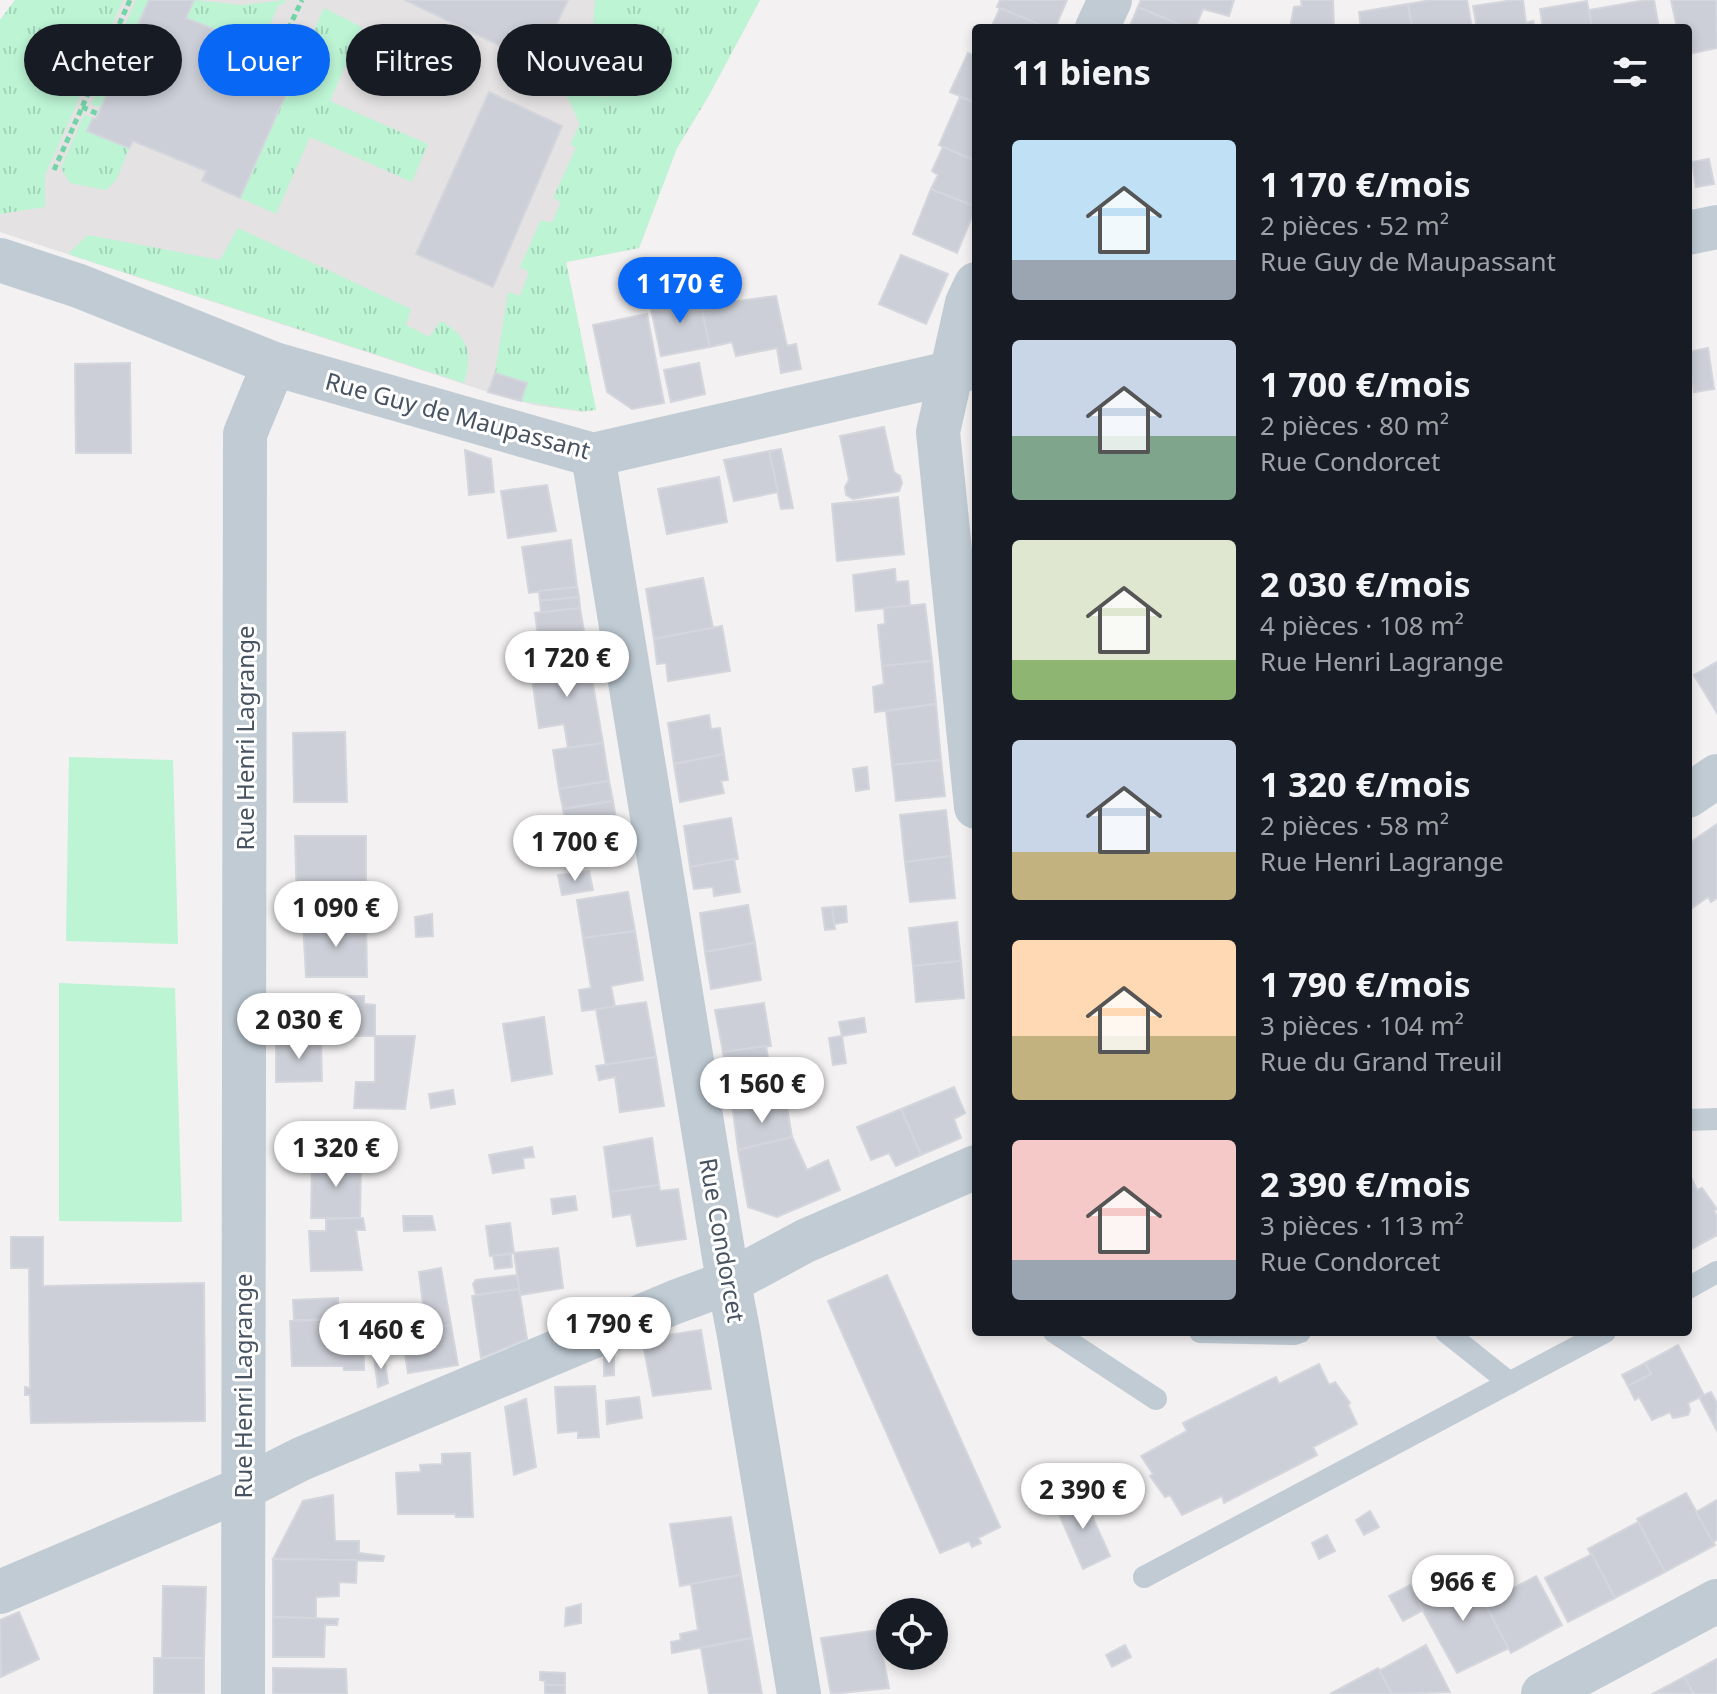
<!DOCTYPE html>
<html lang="fr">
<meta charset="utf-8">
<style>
:root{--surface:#171b24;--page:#20242c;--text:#f1f3f6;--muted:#9ea1a6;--accent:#0967f5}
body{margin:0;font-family:"Noto Sans",sans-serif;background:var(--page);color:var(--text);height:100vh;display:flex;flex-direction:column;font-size:30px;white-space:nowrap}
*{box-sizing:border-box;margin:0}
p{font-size:26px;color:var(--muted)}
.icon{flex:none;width:44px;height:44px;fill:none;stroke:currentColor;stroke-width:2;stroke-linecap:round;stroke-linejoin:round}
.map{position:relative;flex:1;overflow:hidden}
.side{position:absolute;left:972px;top:24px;width:720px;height:1312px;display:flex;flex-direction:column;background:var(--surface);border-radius:8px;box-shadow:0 4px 12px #0003}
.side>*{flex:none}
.guide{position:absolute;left:24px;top:24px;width:760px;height:72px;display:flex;gap:16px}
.controls{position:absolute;left:876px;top:1598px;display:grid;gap:16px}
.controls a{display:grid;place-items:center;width:72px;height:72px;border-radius:50%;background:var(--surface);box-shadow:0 4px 12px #0003;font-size:40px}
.price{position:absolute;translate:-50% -68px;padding:0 18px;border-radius:28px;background:#fff;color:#222;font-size:26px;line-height:52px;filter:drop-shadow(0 2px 4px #0008)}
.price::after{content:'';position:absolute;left:50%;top:48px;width:24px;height:18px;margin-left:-12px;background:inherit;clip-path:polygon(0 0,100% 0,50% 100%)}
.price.current{background:var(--accent);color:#fff}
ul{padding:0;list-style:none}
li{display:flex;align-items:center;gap:24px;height:200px;padding:0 40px}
li span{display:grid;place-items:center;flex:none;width:224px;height:160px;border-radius:8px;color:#555}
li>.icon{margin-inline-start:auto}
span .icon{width:96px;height:96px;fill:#fffc;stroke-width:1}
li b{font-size:34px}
h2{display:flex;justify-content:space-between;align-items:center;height:96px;padding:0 40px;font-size:34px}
.tag{padding:0 28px;border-radius:36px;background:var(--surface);box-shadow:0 4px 12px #0003;font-size:28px;line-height:72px}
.tag.current{background:var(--accent);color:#fff}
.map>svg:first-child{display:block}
.education{fill:#e4e2e3}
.grass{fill:url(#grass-tufts)}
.pitch{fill:#bcf4d4}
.building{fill:#cccfd7;stroke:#d4d6dd;stroke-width:2}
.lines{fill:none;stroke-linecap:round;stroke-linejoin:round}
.path{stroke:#71d5a7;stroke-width:5;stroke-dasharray:6 4;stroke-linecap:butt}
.service{stroke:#c0cbd4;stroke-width:22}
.minor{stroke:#c0cbd4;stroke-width:44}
.labels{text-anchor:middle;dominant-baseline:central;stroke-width:6;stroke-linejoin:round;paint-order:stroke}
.street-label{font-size:24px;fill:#475360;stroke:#fff}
</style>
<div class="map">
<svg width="1717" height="1694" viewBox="0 0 1717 1694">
<defs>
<pattern id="grass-tufts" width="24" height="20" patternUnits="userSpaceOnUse" patternTransform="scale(2)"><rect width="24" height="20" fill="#bcf4d4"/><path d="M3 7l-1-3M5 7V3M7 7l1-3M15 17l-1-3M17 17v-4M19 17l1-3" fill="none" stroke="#a3d3b9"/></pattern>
</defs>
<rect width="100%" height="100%" fill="#f3f1f1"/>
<!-- education -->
<polygon class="education" points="15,0 760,0 708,97 677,148 639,248 566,262 596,410 582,412 533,405 488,392 0,232 0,20"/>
<!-- grass -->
<g class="grass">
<polygon points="15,0 123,0 45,175 45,207 0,214 0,20"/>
<polygon points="136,0 149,0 101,108 91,104"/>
<polygon points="194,0 241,5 286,0 283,5 279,4 260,48 186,18"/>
<polygon points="595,0 760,0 708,97 677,148 639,248 566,262 596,410 582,411 521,401 526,383 495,373 508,292 520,296 529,272 520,267 541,220 552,223 561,202 553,198 576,148 570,144 580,124 564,90 571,77 604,98 625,56 592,39"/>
<polygon points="324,8 362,27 330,101 428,144 412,182 310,137 276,214 240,198"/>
<polygon points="555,27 576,36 559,74 538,64"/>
<polygon points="84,115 93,118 87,131 129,148 117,179 106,190 70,183 61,168"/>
<path d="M238 228 411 309 406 325 429 337 441 321C469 337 473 353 464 383L68 254 88 235 220 260Z"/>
</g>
<!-- pitch -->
<g class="pitch">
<polygon points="69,757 173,760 178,944 66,941"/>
<polygon points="59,983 175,988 182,1222 59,1221"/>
</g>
<!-- building -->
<g class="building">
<polygon points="149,0 194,0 186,18 260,48 268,31 306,48 240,198 202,181 206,171 133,141 129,148 87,131 93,118 96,119"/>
<polygon points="405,0 568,0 538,64"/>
<polygon points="1000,0 1067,0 1055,28 1048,28 997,7"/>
<polygon points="1141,0 1234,0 1229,16 1203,9 1195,28 1188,28 1138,7"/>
<polygon points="1301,0 1333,0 1334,28 1290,28 1294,7 1302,6"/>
<polygon points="1431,0 1467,0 1472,28 1412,28 1408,4"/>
<polygon points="1514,0 1523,0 1526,23 1533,21 1535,28 1477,28 1473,6"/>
<polygon points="1646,0 1654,0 1659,28 1592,28 1589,10"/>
<polygon points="1671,0 1716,0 1717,48 1688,54 1688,28 1677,28"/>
<polygon points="1587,1 1592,28 1543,28 1540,9"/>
<polygon points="1408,4 1412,28 1361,28 1359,12"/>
<polygon points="1138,7 1188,28 1129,28"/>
<polygon points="1000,8 1048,28 991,28"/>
<polygon points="968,53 976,56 976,103 950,92"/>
<polygon points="489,92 562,126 493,287 416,254"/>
<polygon points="960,97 976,103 976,161 939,145"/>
<polygon points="943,147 976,161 976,207 931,189 938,175 932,171"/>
<polygon points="1709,159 1714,184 1696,187 1692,162"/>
<polygon points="931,189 976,207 957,253 913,234"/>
<polygon points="901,255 948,274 926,324 879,304"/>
<polygon points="699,294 710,347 661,356 650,304"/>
<polygon points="776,296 787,346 796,344 801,369 781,373 777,348 736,356 732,342 710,347 701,306"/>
<polygon points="647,314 664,403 632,409 607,392 593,325"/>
<polygon points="1708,348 1714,389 1694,392 1688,352"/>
<polygon points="130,363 131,453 76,453 75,364"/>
<polygon points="699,363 705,394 671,402 664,370"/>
<polygon points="495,373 527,383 521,401 488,392"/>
<polygon points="884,427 894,472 900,476 902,483 899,491 853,499 846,495 845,487 849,480 840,436"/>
<polygon points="781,449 793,508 781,509 769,451"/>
<polygon points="465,450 491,459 494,492 469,495"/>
<polygon points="769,451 778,492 734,501 724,460"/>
<polygon points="719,477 727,522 667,534 658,489"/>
<polygon points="547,485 556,531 508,538 501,491"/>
<polygon points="898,497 904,554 837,561 832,504"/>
<polygon points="571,540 577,587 529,593 522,547"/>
<polygon points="895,569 896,582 908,581 910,606 856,611 853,575"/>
<polygon points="703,578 713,628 654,639 646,589"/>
<polygon points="577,587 579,597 540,601 539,591"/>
<polygon points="579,597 580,608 541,613 540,601"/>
<polygon points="925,604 932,661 882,666 878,625 885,624 884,608"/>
<polygon points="580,608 588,655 541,661 535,613"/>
<polygon points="722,626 730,671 668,681 666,663 657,664 654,639"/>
<polygon points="588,655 603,743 568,748 564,724 539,728 530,663"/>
<polygon points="932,661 936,704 875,712 873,687 884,684 882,666"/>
<polygon points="1717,662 1717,713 1694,675"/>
<polygon points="936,704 941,760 892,765 886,711"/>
<polygon points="709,715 711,729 720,728 724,754 674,764 668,723"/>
<polygon points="345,732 347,802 294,802 293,733"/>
<polygon points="603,743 609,781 559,789 553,750"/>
<polygon points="724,754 728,780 721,781 724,793 680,802 674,764"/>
<polygon points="941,760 945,796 896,801 892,765"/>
<polygon points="867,767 869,789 856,791 853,769"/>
<polygon points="609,781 613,801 563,809 559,789"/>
<polygon points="613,801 622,853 572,861 563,809"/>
<polygon points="946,810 951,856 905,862 900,815"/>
<polygon points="731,818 738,859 690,867 684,826"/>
<polygon points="1717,824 1717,898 1711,902 1708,897 1689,910 1688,844"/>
<polygon points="295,836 366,836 366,902 297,904"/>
<polygon points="951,856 955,898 910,902 905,862"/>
<polygon points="734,859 740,892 714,896 713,887 694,889 690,867"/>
<polygon points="589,871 593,890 562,895 558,875"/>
<polygon points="628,892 635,931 583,938 577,900"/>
<polygon points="748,905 755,943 705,952 700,913"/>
<polygon points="846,906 847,922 834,924 832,907"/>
<polygon points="832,907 835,929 825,930 822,908"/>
<polygon points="432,914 433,936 416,937 415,917"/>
<polygon points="366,920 367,977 306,977 303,921"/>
<polygon points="957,922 961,961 913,966 909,928"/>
<polygon points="635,931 643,980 611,986 615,1007 582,1011 579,990 591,988 583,938"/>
<polygon points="755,943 761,980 711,989 705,952"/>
<polygon points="961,961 964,998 916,1002 913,966"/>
<polygon points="334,996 364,996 364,1004 375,1005 375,1036 334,1036"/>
<polygon points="646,1002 656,1057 606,1065 596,1009"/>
<polygon points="764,1003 771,1046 723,1052 715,1010"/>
<polygon points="544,1017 552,1074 512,1081 503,1024"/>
<polygon points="864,1018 866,1032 842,1036 839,1022"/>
<polygon points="375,1036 415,1036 405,1109 354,1108 356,1082 375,1082"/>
<polygon points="842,1036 846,1063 833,1065 829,1038"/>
<polygon points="321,1040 322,1081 276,1082 276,1041"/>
<polygon points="766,1046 769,1064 782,1061 785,1082 740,1089 738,1077 727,1079 723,1052"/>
<polygon points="656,1057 664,1106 620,1112 615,1077 599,1080 596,1066"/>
<polygon points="954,1087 965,1113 954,1119 961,1138 921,1155 901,1109"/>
<polygon points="764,1089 767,1105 733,1111 729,1095"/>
<polygon points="453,1090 455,1104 431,1108 429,1094"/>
<polygon points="786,1101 792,1137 738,1150 733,1111"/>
<polygon points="901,1109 921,1155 896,1166 889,1153 871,1160 857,1127"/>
<polygon points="792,1137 807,1170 828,1160 840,1190 777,1217 748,1207 738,1150"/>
<polygon points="652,1138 659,1185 610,1192 604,1147"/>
<polygon points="532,1147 534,1157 523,1158 524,1168 493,1173 489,1155"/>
<polygon points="312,1160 361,1161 360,1218 311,1218"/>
<polygon points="1688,1171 1697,1190 1702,1188 1717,1209 1714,1211 1717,1216 1717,1235 1688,1251"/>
<polygon points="659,1185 660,1191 678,1189 686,1239 637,1246 631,1214 613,1217 610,1192"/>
<polygon points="575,1196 577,1210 553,1214 551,1199"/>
<polygon points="403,1216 432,1216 435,1230 404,1231"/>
<polygon points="363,1218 365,1230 356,1230 362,1270 311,1271 309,1231 326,1231 326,1219"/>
<polygon points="510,1223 514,1253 490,1256 486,1226"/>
<polygon points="11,1237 43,1237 43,1286 204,1283 205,1421 31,1423 30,1395 25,1395 25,1387 30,1388 29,1268 11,1268"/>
<polygon points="558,1248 563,1288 520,1295 514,1253"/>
<polygon points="511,1254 512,1267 495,1269 493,1256"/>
<polygon points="441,1268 451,1325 426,1330 419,1272"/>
<polygon points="517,1275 519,1289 476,1295 473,1284 476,1280"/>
<polygon points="887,1275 1000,1527 978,1538 981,1543 972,1547 969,1541 940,1553 828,1301"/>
<polygon points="519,1289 527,1339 481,1358 472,1296"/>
<polygon points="338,1298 339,1319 294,1320 293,1300"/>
<polygon points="341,1319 341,1339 364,1338 364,1370 344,1370 343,1366 292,1366 290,1321"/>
<polygon points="451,1325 458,1365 408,1373 402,1335"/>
<polygon points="701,1330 711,1389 653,1396 642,1339"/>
<polygon points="1678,1345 1704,1395 1688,1403 1690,1410 1688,1415 1673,1418 1670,1412 1652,1420 1639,1397 1635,1400 1628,1386 1651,1374 1645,1363"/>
<polygon points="614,1352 614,1375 604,1376 604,1356"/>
<polygon points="384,1357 388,1383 378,1387 374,1358"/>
<polygon points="1645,1363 1651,1374 1628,1386 1622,1375"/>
<polygon points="1319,1364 1329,1385 1335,1382 1350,1403 1348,1405 1357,1424 1313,1447 1317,1455 1224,1503 1222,1496 1182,1515 1170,1495 1165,1497 1150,1476 1153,1474 1141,1456 1187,1431 1183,1423 1276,1377 1279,1384"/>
<polygon points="595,1386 599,1437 578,1438 578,1431 558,1433 555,1387"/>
<polygon points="1711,1392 1717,1403 1716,1429 1699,1397"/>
<polygon points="639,1397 642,1418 607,1424 606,1401"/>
<polygon points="526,1399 536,1467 514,1475 505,1407"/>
<polygon points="470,1453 473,1517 456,1517 455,1514 398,1514 396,1473 421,1472 420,1465 442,1464 442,1454"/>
<polygon points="1686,1493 1715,1545 1665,1572 1637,1519"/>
<polygon points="1082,1494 1110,1556 1083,1569 1055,1505"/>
<polygon points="333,1495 335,1541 359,1541 359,1553 384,1556 383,1561 273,1559 303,1501"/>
<polygon points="1717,1500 1717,1540 1713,1542 1696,1512"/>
<polygon points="1370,1511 1379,1527 1364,1535 1356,1520"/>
<polygon points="731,1517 741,1575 680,1586 670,1524"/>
<polygon points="1638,1522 1665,1572 1615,1598 1588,1549"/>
<polygon points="1327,1535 1335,1551 1319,1559 1312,1543"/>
<polygon points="1592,1554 1615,1598 1568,1622 1545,1578"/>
<polygon points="273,1559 357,1560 356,1583 339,1582 339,1596 316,1597 316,1618 273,1617"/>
<polygon points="1469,1573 1509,1648 1457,1673 1417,1600"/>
<polygon points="741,1575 752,1638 672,1653 671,1642 681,1640 680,1634 698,1630 691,1584"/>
<polygon points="1536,1576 1562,1625 1511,1653 1485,1604"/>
<polygon points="1410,1585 1423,1610 1403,1621 1389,1596"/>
<polygon points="163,1586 206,1587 204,1658 162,1658"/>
<polygon points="581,1604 581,1623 565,1626 566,1608"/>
<polygon points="19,1612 39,1659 1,1677 0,1620"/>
<polygon points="273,1617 338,1619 337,1625 325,1625 324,1657 273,1657"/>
<polygon points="878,1630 889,1688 831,1694 821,1638"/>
<polygon points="752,1638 762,1694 709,1694 701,1648"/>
<polygon points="1125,1645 1131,1657 1112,1667 1106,1655"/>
<polygon points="1426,1645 1450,1692 1392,1694 1379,1671"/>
<rect x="154" y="1658" width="50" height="36"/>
<polygon points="1717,1659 1717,1694 1694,1694 1684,1677"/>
<polygon points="273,1668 346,1669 347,1694 273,1694"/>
<polygon points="1378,1668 1392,1694 1330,1694"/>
<polygon points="540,1672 565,1673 565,1685 545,1685 545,1681 540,1680"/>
<polygon points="1684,1677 1694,1694 1654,1693"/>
<rect x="545" y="1685" width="20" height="9"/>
</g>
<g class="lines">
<!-- path -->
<g class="path">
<polyline points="284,38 302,0"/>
<polyline points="82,107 98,114"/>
<polyline points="54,170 130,0"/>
</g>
<!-- service -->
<g class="service">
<polyline points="1688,1120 1717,1119"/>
<polyline points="1688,1288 1717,1272"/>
<polyline points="1054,1332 1156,1399"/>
<polyline points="1200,1332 1294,1334 1300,1332"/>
<polyline points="1446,1332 1510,1383"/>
<polyline points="1144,1577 1605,1332"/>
</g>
<!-- minor -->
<g class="minor">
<polyline points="1097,28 1110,0"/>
<polyline points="1688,233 1717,227"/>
<polyline points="0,260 79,286 274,364 593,455 976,367"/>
<polyline points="976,284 967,303 938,432 976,807"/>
<polyline points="593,455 724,1257 739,1335 799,1694"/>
<polyline points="1688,796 1717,776"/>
<polyline points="0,1592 242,1489 301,1459 675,1302 729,1282 805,1241 976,1167"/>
<polyline points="243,1694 245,434 274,364"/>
<polyline points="1543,1694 1717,1601"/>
</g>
</g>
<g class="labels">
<!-- street labels -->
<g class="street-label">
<text transform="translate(458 415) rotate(15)">Rue Guy de Maupassant</text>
<text transform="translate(244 738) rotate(-90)">Rue Henri Lagrange</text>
<text transform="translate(723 1240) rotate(80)">Rue Condorcet</text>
<text transform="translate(242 1386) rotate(-90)">Rue Henri Lagrange</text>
</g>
</g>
</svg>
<div class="controls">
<a><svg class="icon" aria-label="locate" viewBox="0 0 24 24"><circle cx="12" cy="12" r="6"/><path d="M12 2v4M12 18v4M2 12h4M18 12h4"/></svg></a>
</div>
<b class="price current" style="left:680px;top:325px">1 170 €</b>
<b class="price" style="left:567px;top:699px">1 720 €</b>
<b class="price" style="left:575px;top:883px">1 700 €</b>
<b class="price" style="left:336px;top:949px">1 090 €</b>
<b class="price" style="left:299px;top:1061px">2 030 €</b>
<b class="price" style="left:762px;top:1125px">1 560 €</b>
<b class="price" style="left:336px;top:1189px">1 320 €</b>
<b class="price" style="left:609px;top:1365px">1 790 €</b>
<b class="price" style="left:381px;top:1371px">1 460 €</b>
<b class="price" style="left:1083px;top:1531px">2 390 €</b>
<b class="price" style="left:1463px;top:1623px">966 €</b>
<div class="guide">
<a class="tag">Acheter</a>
<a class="tag current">Louer</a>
<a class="tag">Filtres</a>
<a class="tag">Nouveau</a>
</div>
<section class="side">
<h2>11 biens<svg class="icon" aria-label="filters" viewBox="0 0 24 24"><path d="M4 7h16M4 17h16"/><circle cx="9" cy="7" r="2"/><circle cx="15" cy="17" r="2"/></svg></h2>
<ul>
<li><span style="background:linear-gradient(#bfe0f5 75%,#9aa5b1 0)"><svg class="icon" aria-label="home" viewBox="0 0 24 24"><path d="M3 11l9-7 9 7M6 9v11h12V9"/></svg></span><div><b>1 170 €/mois</b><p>2 pièces · 52 m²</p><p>Rue Guy de Maupassant</p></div></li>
<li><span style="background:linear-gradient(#c9d6e8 60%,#7fa58c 0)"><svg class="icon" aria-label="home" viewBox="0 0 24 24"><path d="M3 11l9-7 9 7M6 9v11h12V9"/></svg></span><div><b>1 700 €/mois</b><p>2 pièces · 80 m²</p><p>Rue Condorcet</p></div></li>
<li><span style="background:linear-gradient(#dfe7d0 75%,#8fb573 0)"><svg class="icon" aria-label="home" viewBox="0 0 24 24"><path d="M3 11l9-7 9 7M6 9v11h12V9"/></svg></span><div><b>2 030 €/mois</b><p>4 pièces · 108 m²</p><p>Rue Henri Lagrange</p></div></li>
<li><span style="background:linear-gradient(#c9d6e8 70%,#c2b280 0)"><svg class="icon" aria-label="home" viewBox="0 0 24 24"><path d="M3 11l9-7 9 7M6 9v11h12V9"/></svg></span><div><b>1 320 €/mois</b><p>2 pièces · 58 m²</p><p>Rue Henri Lagrange</p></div></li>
<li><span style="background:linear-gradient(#ffd9b3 60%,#c2b280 0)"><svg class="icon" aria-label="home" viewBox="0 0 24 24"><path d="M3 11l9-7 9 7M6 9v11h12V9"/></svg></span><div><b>1 790 €/mois</b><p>3 pièces · 104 m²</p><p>Rue du Grand Treuil</p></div></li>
<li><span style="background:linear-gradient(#f6c9c9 75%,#9aa5b1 0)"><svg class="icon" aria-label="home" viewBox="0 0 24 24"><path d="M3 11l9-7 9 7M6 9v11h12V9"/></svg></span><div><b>2 390 €/mois</b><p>3 pièces · 113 m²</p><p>Rue Condorcet</p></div></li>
</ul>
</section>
</div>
